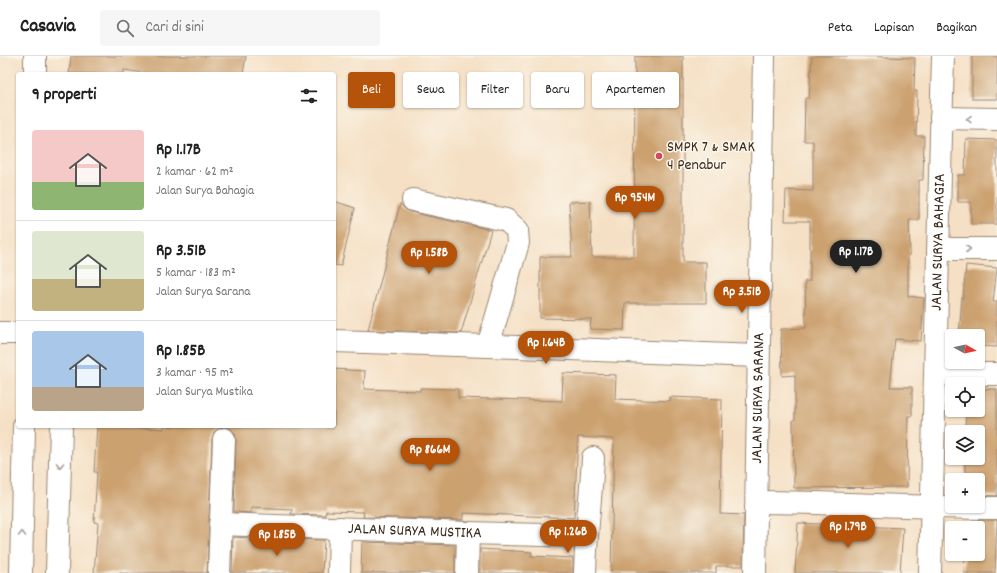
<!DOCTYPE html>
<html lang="id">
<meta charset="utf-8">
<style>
:root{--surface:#fff;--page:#f6f6f6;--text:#222;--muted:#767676;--line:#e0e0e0;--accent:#b45309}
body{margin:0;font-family:Dekko,sans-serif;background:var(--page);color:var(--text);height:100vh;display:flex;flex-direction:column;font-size:15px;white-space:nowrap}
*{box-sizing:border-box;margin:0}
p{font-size:13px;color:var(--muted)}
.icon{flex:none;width:22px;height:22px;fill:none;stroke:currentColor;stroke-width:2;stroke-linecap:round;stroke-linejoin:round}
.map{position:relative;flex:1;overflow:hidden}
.sheet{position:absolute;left:16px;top:16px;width:320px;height:356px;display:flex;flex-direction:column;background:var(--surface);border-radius:4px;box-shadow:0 1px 3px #0004}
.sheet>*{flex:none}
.banner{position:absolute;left:348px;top:16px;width:380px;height:36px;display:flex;gap:8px}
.needle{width:26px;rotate:98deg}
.tools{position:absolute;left:945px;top:273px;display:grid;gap:8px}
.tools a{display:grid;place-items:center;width:40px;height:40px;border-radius:4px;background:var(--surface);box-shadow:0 1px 3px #0004;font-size:20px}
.price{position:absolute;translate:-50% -34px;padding:0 9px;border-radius:14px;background:var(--accent);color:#fff;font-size:13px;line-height:26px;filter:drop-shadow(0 1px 2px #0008)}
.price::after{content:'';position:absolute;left:50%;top:24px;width:12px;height:9px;margin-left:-6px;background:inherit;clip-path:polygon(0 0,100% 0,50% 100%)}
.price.selected{background:#222;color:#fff}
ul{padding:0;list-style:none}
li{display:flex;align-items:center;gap:12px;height:100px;padding:0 16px}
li+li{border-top:1px solid var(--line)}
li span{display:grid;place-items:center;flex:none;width:112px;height:80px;border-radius:4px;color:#555}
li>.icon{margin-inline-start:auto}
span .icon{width:48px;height:48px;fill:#fffc;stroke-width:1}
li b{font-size:17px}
h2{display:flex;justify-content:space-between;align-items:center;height:48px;padding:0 16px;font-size:17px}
.pill{padding:0 14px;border-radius:4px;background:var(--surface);box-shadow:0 1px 3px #0004;font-size:14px;line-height:36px}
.pill.selected{background:var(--accent);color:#fff}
header{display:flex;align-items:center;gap:24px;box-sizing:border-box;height:56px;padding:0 20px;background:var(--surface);border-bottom:1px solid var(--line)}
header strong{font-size:19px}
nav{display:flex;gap:22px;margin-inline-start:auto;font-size:14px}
.search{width:280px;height:36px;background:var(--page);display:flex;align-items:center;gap:10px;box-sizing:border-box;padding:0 14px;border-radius:4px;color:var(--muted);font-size:15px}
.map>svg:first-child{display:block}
.building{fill:#cca170}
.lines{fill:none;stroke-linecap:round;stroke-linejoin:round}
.minor-casing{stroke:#988572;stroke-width:24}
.minor{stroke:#fff;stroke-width:22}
.oneway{stroke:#a79f9a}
.poi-dot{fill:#d1495b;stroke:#fbf7ec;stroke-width:1.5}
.labels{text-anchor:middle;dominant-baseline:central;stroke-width:3;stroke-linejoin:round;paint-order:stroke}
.poi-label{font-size:16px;fill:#3b2a1e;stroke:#fbf7ec;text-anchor:start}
.street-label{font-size:16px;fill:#3b2a1e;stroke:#fbf7ec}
</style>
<header>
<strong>Casavia</strong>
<div class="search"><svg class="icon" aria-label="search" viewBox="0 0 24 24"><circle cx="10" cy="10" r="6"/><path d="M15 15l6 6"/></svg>Cari di sini</div>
<nav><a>Peta</a><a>Lapisan</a><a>Bagikan</a></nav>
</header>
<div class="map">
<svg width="997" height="517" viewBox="0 0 997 517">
<rect width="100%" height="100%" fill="#fbf7ec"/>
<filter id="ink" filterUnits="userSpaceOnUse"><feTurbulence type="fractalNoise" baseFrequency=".025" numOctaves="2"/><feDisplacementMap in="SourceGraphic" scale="8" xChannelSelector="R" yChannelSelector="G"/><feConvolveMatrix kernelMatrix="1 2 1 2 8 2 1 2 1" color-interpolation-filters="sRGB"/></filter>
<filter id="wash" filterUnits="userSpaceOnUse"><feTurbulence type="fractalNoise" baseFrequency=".012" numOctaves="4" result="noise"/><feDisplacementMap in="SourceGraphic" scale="16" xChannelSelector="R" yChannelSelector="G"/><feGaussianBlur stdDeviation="0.9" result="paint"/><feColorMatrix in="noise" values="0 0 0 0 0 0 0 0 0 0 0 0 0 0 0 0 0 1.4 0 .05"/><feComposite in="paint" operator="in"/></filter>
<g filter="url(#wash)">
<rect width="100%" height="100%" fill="#f5e0c5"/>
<g id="blocks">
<!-- building -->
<g class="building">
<polygon points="71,0 246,0 243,18 151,18 124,14 124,18 69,18"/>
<polygon points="635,0 683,0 683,206 706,206 706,247 625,247 624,274 590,273 591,263 540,262 540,201 572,201 569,146 590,145 592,201 634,201"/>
<polygon points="812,0 857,0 915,2 914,35 917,35 916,80 924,80 923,124 919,124 919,164 909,164 910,199 908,199 908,240 924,242 921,285 895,283 890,331 912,331 912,360 908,360 907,431 794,432 793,364 795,364 795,319 782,320 781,273 806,272 805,225 810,225 810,165 785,165 786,134 813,135 813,85 804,85 805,42 809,42"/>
<rect x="972" y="0" width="25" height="43"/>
<polygon points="966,83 997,84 997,168 971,168 971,146 958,146 958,119 965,119"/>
<polygon points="334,145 355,152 341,210 334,209"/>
<polygon points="400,148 405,153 410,156 491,174 461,277 368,274"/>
<polygon points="966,209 997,212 993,246 997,246 997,291 978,290 978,280 959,280 962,241 963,242"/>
<polygon points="334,313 365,315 364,333 420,335 420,332 458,333 458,342 562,345 563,317 616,319 615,343 670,345 670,341 722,343 720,458 744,459 743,510 716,510 716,517 611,517 614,383 578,381 574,462 463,457 463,464 363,461 364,456 326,455 325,459 291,458 292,453 251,451 251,457 234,456 236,383 235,378 231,373 224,371 219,372 214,376 212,383 207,517 94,517 98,467 94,466 97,416 94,416 97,370 164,373 164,370 334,370"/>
<polygon points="978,333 997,333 997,440 978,439 978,424 965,424 965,402 978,402 978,376 965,376 966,354 978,354"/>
<polygon points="978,464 997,464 995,517 964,517 965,498 978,498 978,472 966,472 966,469 978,470"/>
<polygon points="798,467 903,472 900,517 795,517"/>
<polygon points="233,481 249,482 249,485 290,487 290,483 324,484 322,517 232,517"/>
<polygon points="362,486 455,489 455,517 361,517"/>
<polygon points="480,493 532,496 531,500 573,502 573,517 480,517"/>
</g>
</g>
</g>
<g filter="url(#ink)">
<use href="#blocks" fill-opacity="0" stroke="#988572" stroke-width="1"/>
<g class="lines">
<defs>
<g id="minor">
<polyline points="35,18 35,0"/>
<polyline points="941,62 997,63"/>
<polyline points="413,144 506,164 517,174 518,187 488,290"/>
<polyline points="938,193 997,193"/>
<polyline points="0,277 18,277"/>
<polyline points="334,285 488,290 758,300"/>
<polyline points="935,318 997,318"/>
<path d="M757 446C837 446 917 452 997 452"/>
<path id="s1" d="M220 468 468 477 586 480"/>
<polyline points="21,517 24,370"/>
<polyline points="57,517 61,370"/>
<polyline points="219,517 224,383"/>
<polyline points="339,517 340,472"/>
<polyline points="467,517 468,477"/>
<path d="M585 517C586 478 591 440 593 402"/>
<path id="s2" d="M755 517 764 0"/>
<path id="s3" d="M930 517 943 0"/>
</g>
</defs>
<!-- minor casing -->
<use href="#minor" class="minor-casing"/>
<!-- minor -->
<use href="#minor" class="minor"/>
</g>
<!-- one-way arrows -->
<defs><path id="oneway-chevron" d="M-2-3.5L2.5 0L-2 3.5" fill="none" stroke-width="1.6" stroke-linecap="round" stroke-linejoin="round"/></defs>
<g class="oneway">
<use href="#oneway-chevron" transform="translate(969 63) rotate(-178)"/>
<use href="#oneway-chevron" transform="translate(968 193)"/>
<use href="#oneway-chevron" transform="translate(60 409) rotate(91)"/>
<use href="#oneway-chevron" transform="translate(22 478) rotate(-89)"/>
</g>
</g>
<!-- markers -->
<circle class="poi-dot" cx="659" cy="100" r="4"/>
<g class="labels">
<!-- poi labels -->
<g class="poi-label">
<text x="667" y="91">SMPK 7 &amp; SMAK<tspan x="667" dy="18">4 Penabur</tspan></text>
</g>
<!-- street labels -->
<g class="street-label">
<text stroke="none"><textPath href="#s3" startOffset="331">JALAN SURYA BAHAGIA</textPath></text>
<text stroke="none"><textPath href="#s2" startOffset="175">JALAN SURYA SARANA</textPath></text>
<text stroke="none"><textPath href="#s1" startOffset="195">JALAN SURYA MUSTIKA</textPath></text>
</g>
</g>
</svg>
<div class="tools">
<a><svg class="needle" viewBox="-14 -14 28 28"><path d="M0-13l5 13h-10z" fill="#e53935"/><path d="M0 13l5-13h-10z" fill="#767676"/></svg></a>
<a><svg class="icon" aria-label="locate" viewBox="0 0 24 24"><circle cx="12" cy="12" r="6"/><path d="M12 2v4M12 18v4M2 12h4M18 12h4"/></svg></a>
<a><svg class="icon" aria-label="layers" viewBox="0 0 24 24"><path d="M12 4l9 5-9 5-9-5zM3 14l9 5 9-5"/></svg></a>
<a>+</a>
<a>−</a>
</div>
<b class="price" style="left:635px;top:164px">Rp 954M</b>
<b class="price selected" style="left:856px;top:218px">Rp 1.17B</b>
<b class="price" style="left:429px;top:219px">Rp 1.58B</b>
<b class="price" style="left:742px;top:258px">Rp 3.51B</b>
<b class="price" style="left:546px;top:309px">Rp 1.64B</b>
<b class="price" style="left:430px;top:416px">Rp 866M</b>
<b class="price" style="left:848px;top:493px">Rp 1.79B</b>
<b class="price" style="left:568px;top:498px">Rp 1.26B</b>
<b class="price" style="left:277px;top:501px">Rp 1.85B</b>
<div class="banner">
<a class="pill selected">Beli</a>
<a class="pill">Sewa</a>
<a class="pill">Filter</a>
<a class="pill">Baru</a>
<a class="pill">Apartemen</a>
</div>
<section class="sheet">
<h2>9 properti<svg class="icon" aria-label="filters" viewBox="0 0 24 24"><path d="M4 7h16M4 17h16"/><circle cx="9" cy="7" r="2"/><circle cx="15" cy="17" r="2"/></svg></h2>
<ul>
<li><span style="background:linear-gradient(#f6c9c9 65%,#8fb573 0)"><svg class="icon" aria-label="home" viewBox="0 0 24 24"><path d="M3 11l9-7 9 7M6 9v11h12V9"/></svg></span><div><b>Rp 1.17B</b><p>2 kamar · 62 m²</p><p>Jalan Surya Bahagia</p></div></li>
<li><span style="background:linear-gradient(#dfe7d0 60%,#c2b280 0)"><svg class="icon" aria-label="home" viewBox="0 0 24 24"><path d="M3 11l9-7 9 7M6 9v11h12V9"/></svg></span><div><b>Rp 3.51B</b><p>5 kamar · 183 m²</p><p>Jalan Surya Sarana</p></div></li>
<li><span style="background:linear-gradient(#a9c7e8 70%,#b9a48a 0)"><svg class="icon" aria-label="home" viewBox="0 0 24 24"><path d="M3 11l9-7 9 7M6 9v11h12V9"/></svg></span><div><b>Rp 1.85B</b><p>3 kamar · 95 m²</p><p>Jalan Surya Mustika</p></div></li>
</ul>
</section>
</div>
